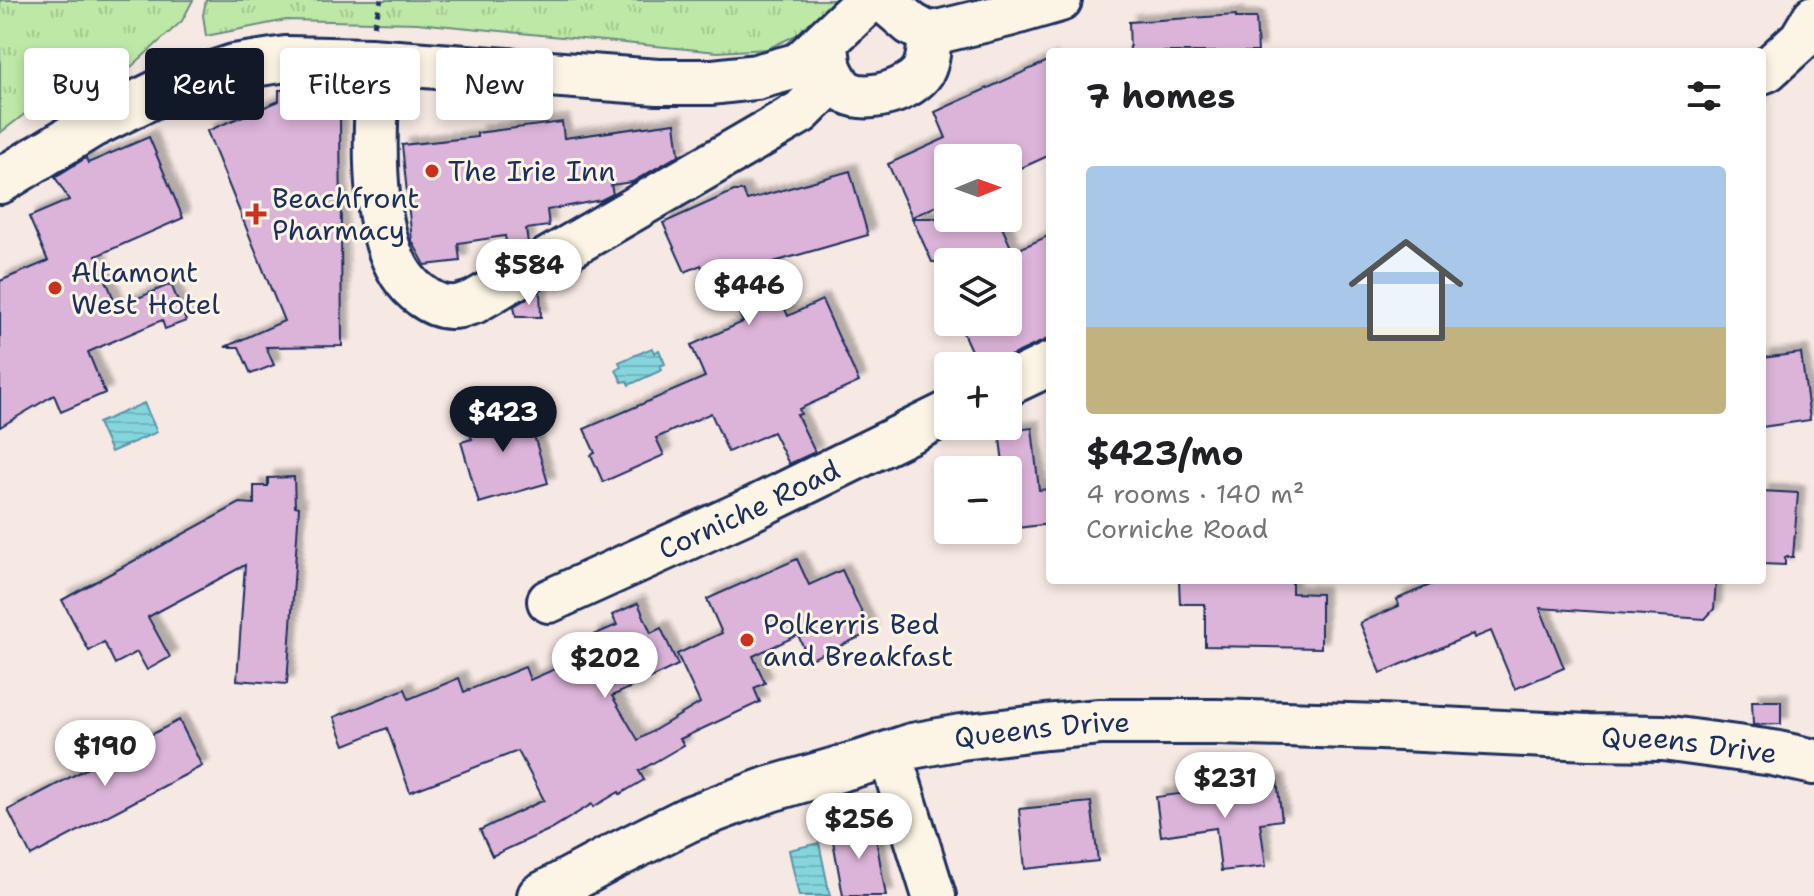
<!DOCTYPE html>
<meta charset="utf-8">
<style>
:root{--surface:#fff;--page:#f6f6f6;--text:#202124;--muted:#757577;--accent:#111827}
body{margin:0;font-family:"Shantell Sans",sans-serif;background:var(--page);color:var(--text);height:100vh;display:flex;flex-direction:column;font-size:30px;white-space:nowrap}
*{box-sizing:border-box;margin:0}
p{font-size:26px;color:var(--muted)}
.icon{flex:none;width:44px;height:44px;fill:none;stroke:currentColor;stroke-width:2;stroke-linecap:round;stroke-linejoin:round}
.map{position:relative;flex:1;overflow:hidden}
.panel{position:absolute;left:1046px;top:48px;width:720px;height:536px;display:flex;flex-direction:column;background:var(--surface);border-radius:8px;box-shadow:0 4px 12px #0003}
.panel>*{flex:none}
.hud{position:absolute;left:24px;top:48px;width:760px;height:72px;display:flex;gap:16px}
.needle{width:52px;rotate:89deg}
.controls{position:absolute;left:934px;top:144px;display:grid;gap:16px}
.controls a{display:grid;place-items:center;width:88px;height:88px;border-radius:8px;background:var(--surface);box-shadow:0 4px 12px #0003;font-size:40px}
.price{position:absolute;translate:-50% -68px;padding:0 18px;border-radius:28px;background:#fff;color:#222;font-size:26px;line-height:52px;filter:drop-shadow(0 2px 4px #0008)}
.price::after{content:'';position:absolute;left:50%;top:48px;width:24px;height:18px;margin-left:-12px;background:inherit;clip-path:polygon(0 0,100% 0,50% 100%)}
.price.on{background:var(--accent);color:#fff}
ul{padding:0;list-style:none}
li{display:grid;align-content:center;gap:16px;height:424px;padding:0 40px}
li span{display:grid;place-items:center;height:248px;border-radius:8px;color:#555}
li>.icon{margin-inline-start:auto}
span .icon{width:144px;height:144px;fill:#fffc;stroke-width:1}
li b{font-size:34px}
h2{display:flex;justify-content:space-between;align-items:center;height:96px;padding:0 40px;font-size:34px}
.pill{padding:0 28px;border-radius:8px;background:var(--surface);box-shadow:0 4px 12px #0003;font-size:28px;line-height:72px}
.pill.on{background:var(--accent);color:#fff}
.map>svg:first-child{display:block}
.grass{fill:url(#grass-tufts);stroke:#6c8c82;stroke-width:2}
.water{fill:url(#water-rules);stroke:#5a93aa;stroke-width:2}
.building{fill:#dcb3d9;stroke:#1b2f5e;stroke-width:2;filter:url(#shadow)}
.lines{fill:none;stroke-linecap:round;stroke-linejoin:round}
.minor-casing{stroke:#1b2f5e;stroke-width:48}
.major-casing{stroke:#1b2f5e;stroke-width:50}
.path{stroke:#1b2f5e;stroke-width:5;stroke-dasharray:6 6;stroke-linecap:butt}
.minor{stroke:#fcf5e5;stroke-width:42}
.major{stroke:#fcf5e5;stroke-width:44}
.poi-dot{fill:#c8321e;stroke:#fcf5e5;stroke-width:3}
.labels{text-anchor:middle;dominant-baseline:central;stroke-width:6;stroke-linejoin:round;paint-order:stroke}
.poi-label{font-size:28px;fill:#1b2f5e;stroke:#fcf5e5;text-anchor:start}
.street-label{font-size:28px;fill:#1b2f5e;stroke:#fcf5e5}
</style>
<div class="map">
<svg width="1814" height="896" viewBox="0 0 1814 896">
<defs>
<pattern id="grass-tufts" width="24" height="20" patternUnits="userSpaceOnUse" patternTransform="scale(2)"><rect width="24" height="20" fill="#bde8a5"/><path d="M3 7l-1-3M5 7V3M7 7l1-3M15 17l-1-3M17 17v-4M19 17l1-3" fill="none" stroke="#a2c790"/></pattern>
<pattern id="water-rules" width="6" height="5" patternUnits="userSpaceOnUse" patternTransform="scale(2)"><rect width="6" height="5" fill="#84d5dc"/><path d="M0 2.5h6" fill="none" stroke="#71b7bf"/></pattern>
<filter id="shadow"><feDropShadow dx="7" dy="-7" stdDeviation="2" flood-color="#0004"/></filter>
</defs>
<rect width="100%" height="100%" fill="#f6e8e3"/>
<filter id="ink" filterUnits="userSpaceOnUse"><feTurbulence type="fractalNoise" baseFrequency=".0125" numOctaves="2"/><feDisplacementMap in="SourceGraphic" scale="16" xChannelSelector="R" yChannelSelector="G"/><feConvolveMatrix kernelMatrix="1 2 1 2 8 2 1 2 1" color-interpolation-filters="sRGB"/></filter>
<g filter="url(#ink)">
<!-- grass -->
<g class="grass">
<polygon points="0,0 193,0 182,21 131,67 39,103 0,133"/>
<polygon points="206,0 856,0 830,19 767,49 718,52 417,23 286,20 206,36 203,15"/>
</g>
<!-- water -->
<g class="water">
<polygon points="652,348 654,353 659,350 665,364 660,366 662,370 629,385 627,381 622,382 616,370 621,367 619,362"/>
<polygon points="144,403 157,432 111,452 98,423"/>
<polygon points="819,843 830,896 799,896 789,850"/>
</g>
<!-- building -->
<g class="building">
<polygon points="1236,15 1236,18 1256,18 1258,52 1130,52 1129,22"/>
<polygon points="1050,60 1050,155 1008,174 1008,158 948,158 948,201 912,217 888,164 946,138 935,112"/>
<polygon points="323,89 340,115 342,346 266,347 274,365 251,374 239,347 225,347 284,321 207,131 279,101 279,90"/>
<polygon points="562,122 564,138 675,123 679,155 632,182 611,185 613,194 601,200 547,210 549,226 526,229 528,243 508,255 505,236 458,243 460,261 425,265 412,241 402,145 477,137 477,133"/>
<polygon points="149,137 183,218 96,256 117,307 171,284 186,321 165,329 162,320 88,352 105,393 61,412 54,395 0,427 0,281 48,261 29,217 69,200 55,177 86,158 88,163"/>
<polygon points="850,171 868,235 774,262 778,270 769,273 788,316 822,300 859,382 799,409 801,414 797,415 815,452 789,464 773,432 728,452 711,413 656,438 664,455 603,482 591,455 595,453 584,429 705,377 691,345 743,322 723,279 710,286 701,265 685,272 663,223 734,191 743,191 747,200"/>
<polygon points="912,218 998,218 1013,252 1050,235 1050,338 988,366 978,366 958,322 1008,322 1008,262 932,262"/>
<polygon points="540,291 541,317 516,317 514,306"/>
<polygon points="1801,353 1810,420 1762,427 1762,358"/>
<polygon points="524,402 548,483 479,503 461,442 472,439 466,420"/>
<polygon points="1032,428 1039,490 1050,489 1050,524 1008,529 1008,470 1004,470 999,432"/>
<polygon points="294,477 295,506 299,507 287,684 237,680 245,565 148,617 170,657 147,670 137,652 115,664 104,642 89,651 62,600 240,503 254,504 254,486 268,486 268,478"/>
<polygon points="1762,491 1798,493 1793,557 1785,557 1785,565 1762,564"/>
<polygon points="797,559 809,585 842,570 871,632 809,660 798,635 753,656 765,683 754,688 760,702 680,739 684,745 639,771 644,780 620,794 619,792 593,807 592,804 551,829 492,856 480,830 544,800 518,751 410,792 387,728 345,745 334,717 405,689 409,699 459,678 464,692 525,667 530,680 585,656 584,654 596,649 591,636 617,625 612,615 638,603 651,633 661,628 678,665 612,696 638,740 700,703 677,654 722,633 707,599"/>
<polygon points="1292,580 1292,593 1321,594 1321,648 1205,646 1205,604 1180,604 1179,581"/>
<polygon points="1442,580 1716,580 1714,609 1705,619 1540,608 1564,668 1515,689 1491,631 1474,638 1473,634 1381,673 1360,623 1399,606 1397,599"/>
<polygon points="1752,701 1781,701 1781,724 1753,725"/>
<polygon points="179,720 202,766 31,856 8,810"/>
<polygon points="1277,781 1282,820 1260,823 1266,866 1221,871 1216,828 1161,836 1156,797"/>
<polygon points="1091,802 1098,861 1025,869 1019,809"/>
<polygon points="873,822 886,896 843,896 831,830"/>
</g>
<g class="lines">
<defs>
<g id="minor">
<polyline points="883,0 911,24 929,34 1008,15 1060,0"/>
<path d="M379 61C376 124 363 256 422 296 430 302 440 307 450 307 458 308 467 304 474 302L801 112 821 92 830 69 826 41"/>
<path d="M830 69C835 77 839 89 849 93 869 103 911 90 923 71 929 59 929 47 929 34"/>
<polyline points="1762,72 1767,70 1801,39 1814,17"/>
<polyline points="1008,384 1050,364"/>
<path id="s1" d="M549 601 752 509 948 413"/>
<polyline points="890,754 934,896"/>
</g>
<g id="major">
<polyline points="0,181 92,125 164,90 234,67 286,59 370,61 658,82 712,82 756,77 800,65 869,0"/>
<path id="s2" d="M540 896 609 859 689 819 770 789 864 762 912 746 961 737 1046 727 1100 722H1217L1380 727 1589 737 1663 738 1773 753 1814 762"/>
</g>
</defs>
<!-- minor casing -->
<use href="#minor" class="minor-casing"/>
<!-- major casing -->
<use href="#major" class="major-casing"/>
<!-- path -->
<polyline class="path" points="374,26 381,0"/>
<!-- minor -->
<use href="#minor" class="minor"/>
<!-- major -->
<use href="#major" class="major"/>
</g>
</g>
<!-- markers -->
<g class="poi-dot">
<circle cx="432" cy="171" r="8"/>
<path d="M252 202h8v8h8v8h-8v8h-8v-8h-8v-8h8z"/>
<circle cx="55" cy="288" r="8"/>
<circle cx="747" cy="640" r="8"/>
</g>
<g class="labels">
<!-- poi labels -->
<g class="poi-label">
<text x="448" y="171">The Irie Inn</text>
<text x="272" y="198">Beachfront<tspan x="272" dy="32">Pharmacy</tspan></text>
<text x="71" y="272">Altamont<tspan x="71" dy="32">West Hotel</tspan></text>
<text x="763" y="624">Polkerris Bed<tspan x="763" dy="32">and Breakfast</tspan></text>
</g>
<!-- street labels -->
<g class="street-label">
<text stroke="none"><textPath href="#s1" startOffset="220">Corniche Road</textPath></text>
<text stroke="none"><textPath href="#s2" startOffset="534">Queens Drive</textPath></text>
<text stroke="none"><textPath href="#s2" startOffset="1182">Queens Drive</textPath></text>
</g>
</g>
</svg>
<div class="controls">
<a><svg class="needle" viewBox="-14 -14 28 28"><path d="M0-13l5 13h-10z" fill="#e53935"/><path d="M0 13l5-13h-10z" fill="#757577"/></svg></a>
<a><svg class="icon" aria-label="layers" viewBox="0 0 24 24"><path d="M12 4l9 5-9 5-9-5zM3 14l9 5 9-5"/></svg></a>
<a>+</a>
<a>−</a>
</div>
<b class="price" style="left:529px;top:307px">$584</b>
<b class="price" style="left:749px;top:327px">$446</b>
<b class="price on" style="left:503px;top:454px">$423</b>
<b class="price" style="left:605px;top:700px">$202</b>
<b class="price" style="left:105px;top:788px">$190</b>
<b class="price" style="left:1225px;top:820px">$231</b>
<b class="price" style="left:859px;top:861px">$256</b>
<div class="hud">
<a class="pill">Buy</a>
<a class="pill on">Rent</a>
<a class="pill">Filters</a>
<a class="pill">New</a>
</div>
<section class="panel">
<h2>7 homes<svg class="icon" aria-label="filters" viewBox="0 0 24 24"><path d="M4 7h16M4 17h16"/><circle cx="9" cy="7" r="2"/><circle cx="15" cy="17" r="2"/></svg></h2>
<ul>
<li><span style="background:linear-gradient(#a9c7e8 65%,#c2b280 0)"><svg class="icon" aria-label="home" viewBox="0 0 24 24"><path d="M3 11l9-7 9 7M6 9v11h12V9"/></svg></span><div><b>$423/mo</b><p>4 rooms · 140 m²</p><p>Corniche Road</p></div></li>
</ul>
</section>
</div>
